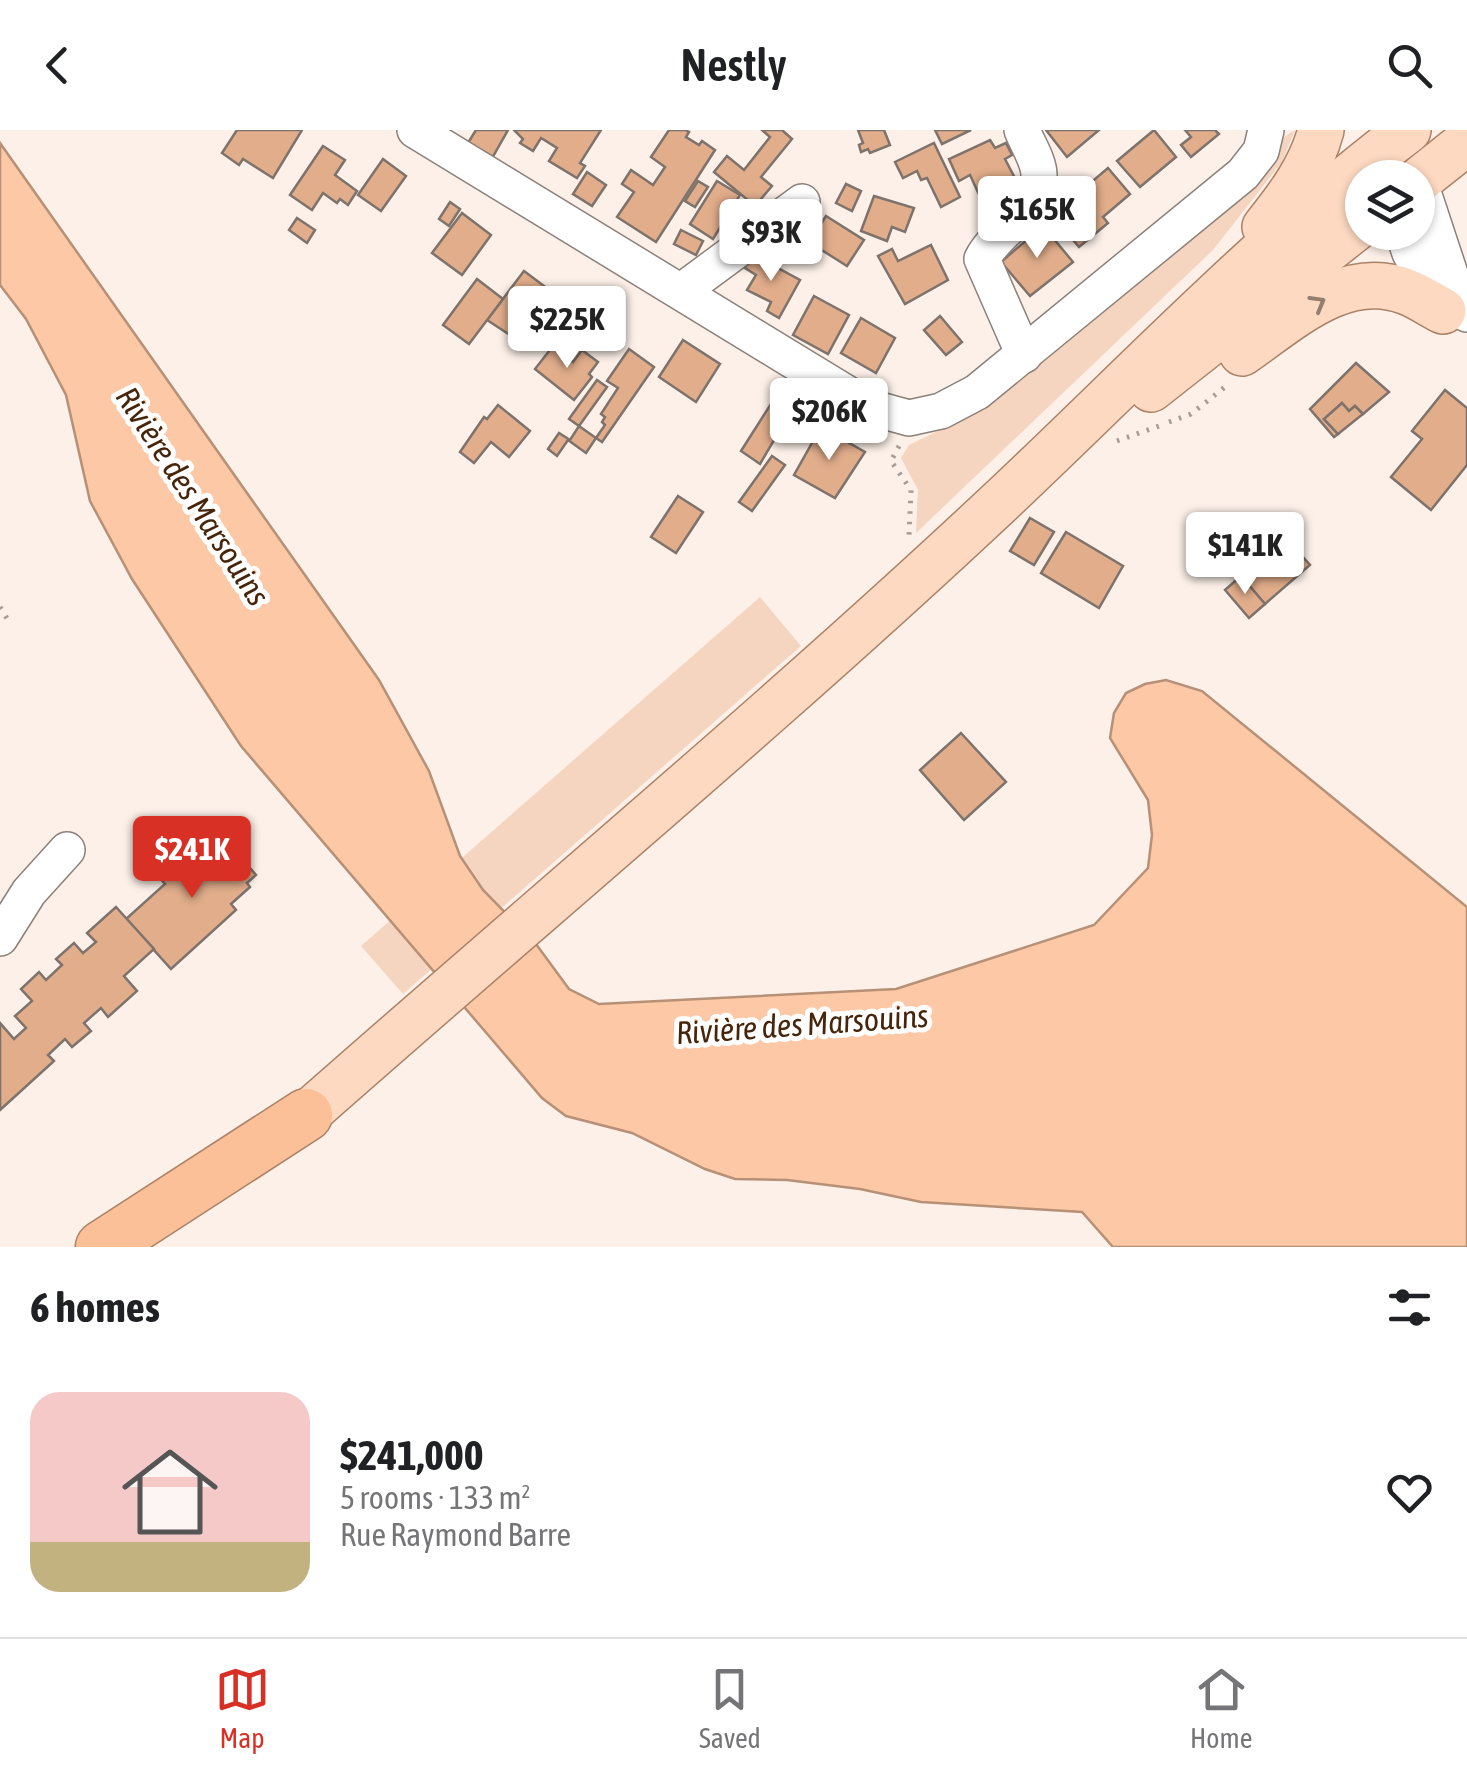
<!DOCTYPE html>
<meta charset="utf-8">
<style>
:root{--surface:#fff;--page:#f2f2f2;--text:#202124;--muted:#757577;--line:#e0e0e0;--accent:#d93025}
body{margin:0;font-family:"Asap Condensed",sans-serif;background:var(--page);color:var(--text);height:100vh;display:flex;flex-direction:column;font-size:38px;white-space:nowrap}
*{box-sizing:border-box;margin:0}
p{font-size:32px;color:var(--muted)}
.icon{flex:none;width:55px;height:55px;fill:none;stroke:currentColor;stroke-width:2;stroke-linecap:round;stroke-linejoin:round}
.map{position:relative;height:1117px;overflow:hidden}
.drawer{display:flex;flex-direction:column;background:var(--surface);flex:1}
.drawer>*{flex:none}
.controls{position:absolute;left:1345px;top:30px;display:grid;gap:20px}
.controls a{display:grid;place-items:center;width:90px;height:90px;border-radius:50%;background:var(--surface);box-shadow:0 2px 8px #0004;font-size:50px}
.price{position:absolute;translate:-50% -85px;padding:0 22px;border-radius:10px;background:#fff;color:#222;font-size:32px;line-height:65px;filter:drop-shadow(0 2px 5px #0008)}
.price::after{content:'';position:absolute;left:50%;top:60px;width:30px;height:22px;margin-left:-15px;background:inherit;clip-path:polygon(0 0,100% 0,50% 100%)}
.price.selected{background:var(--accent);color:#fff}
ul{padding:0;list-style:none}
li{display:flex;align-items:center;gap:30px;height:250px;padding:0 30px}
li span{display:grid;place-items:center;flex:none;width:280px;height:200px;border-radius:30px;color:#555}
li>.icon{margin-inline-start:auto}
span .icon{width:120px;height:120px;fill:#fffc;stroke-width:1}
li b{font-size:42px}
h2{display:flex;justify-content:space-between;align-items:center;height:120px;padding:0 30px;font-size:42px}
header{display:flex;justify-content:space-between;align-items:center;height:130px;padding:0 30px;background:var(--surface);font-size:45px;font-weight:600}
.menu{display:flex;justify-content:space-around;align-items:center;height:140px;border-top:2px solid var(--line);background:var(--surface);font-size:28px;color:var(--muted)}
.menu a{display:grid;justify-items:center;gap:5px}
.menu .selected{color:var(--accent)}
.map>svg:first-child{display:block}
.green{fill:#f6d5c0}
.water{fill:#fdc8a5;stroke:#b69077;stroke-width:2.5}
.building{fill:#e1ad8b;stroke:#7e736c;stroke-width:2.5}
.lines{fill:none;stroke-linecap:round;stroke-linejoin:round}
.minor-casing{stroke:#8c817a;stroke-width:38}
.major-casing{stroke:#aa8267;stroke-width:48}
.highway-casing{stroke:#aa8267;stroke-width:55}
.path{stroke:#a69d97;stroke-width:5;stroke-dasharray:2.5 8;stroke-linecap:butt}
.minor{stroke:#fff;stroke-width:35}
.major{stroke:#fdd9c1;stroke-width:45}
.highway{stroke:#fcc098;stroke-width:52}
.oneway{stroke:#937e70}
.labels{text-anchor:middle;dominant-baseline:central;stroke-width:10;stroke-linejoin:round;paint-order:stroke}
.water-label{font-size:32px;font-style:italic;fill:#47250a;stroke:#fff}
</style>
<header><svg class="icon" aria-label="back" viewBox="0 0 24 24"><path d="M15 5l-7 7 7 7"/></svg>Nestly<svg class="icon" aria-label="search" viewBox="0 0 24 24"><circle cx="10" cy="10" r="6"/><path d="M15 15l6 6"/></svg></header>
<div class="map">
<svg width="1467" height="1117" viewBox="0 0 1467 1117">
<rect width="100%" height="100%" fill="#fcf0e8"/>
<!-- green -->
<g class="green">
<polygon points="1295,0 1282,32 1213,120 916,403 918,360 901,328 909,315 967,287 1272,35 1279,10"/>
<polygon points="760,467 801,516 403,864 361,816"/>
</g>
<!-- water -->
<polygon class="water" points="0,13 379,550 429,641 460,726 483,760 536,814 569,859 599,874 896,859 1094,795 1148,738 1152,705 1148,670 1110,608 1114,583 1126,563 1145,554 1166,550 1202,561 1467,777 1467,1117 1113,1117 1082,1082 921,1072 860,1059 787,1050 735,1049 705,1039 632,1003 566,986 542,968 241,616 132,449 90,371 66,265 26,189 0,155"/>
<!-- building -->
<g class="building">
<polygon points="237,0 302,0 273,48 243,29 239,35 222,23"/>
<polygon points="476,0 508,0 491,30 466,16"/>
<polygon points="514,0 601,0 580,33 585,36 577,48 549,31 557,18 541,8 533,21 520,13 523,9"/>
<polygon points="669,0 685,0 689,2 686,7 699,15 702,11 715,20 656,112 617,87 634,62 622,54 631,40 653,55 665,37 651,27"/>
<polygon points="762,0 782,0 792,9 761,47 772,56 755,76 714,42 727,26 744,40 770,7"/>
<polygon points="858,0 884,0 890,15 870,23 868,19 861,22 859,15 863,13"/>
<polygon points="935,0 971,0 942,14"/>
<polygon points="1046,0 1099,0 1067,27"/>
<polygon points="1154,0 1176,27 1140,57 1117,31"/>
<polygon points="1185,0 1215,0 1219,4 1191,27 1181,15 1191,7"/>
<polygon points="990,10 995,18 1006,13 1012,25 1005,29 1018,54 982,71 970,45 959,51 949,29"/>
<polygon points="934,13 960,67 941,77 927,48 921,50 917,41 903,48 895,32"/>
<polygon points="323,16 345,30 335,45 357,61 348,75 340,69 337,73 323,63 312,80 290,65"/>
<polygon points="383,29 406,46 381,81 358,65"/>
<polygon points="1108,38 1130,64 1103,87 1108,93 1079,117 1048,81 1077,56 1081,61"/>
<polygon points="587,42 606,55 592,76 573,64"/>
<polygon points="698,51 708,57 695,77 685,71"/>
<polygon points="717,51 740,65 713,109 690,94"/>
<polygon points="846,54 861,61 852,81 836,73"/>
<polygon points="874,66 914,78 905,102 892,97 887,111 861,101"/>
<polygon points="450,72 460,79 449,96 439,89"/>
<polygon points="462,83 491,105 462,145 432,123"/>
<polygon points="826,86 864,110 847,136 809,112"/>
<polygon points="297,88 315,100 307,113 289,100"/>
<polygon points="1043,96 1073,132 1030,166 1001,132"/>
<polygon points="681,100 703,111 696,125 674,114"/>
<polygon points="931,115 948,150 905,174 878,126 892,119 898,131"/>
<polygon points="752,124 800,150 779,188 767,181 771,172 747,160 756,145 745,138"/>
<polygon points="524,141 560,168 536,200 530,196 519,211 487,190"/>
<polygon points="477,149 503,169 469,214 443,195"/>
<polygon points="814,166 849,185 828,224 793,205"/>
<polygon points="940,186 962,212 946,225 924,200"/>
<polygon points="861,188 895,208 876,243 841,223"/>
<polygon points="683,210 720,234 696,272 659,247"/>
<polygon points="553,216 573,232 582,220 598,232 589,244 592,247 574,270 535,239"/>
<polygon points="629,219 654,237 602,312 596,308 605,295 602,292 605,287 601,284 618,258 607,251"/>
<polygon points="1356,233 1389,262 1363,284 1355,276 1349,281 1342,273 1324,289 1338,304 1334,307 1310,279"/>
<polygon points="597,250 607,257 579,296 569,289"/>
<polygon points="1445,260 1467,278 1467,335 1431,380 1391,347 1422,309 1412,301"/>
<polygon points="776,266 797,280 780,306 777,305 760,334 741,321"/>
<polygon points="1342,273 1349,281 1355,276 1363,284 1338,304 1324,289"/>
<polygon points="498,275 530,301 509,327 491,312 474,333 460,322 484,287 487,289"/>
<polygon points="579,296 596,308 586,323 568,310 557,326 548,319 559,303 570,310"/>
<polygon points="821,297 865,322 835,368 794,345"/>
<polygon points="772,326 785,335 752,381 739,372"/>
<polygon points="678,366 703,382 676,423 651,407"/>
<polygon points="1030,388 1054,402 1034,435 1010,421"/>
<polygon points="1066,402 1123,436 1099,478 1041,443"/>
<polygon points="1286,408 1310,435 1265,474 1241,446"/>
<polygon points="1241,446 1265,474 1249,488 1225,460"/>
<polygon points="961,603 1006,652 964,690 920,640"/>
<polygon points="220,705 241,733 243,730 256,745 247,753 250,757 231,774 236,780 171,839 126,789 165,754 156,744 173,728 189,746 200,735 190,724 207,709 211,713"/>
<polygon points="116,777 154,819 124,846 137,861 108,887 101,878 84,893 91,901 72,917 65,909 48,925 54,931 0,980 0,893 14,909 26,898 15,886 32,871 21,859 39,842 46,850 62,835 56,829 74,813 83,823 96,812 87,803"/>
</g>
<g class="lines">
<defs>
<g id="minor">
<polyline points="415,0 869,277 909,288 941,281 977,262 1243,44 1261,21 1266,0"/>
<path d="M1022 0C1027 13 1039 31 1039 45 1040 83 997 99 982 129L1024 225"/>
<polyline points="1419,50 1452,150 1467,184"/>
<polyline points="1403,102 1410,123 1445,183"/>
<polyline points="683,160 802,72"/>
<polyline points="0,808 29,762 67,720"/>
</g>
<g id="major">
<polyline points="1418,51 1467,12"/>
<path d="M1265 97C1289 67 1311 38 1321 0"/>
<path d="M1242 223C1290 190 1345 137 1407 162 1420 167 1431 175 1443 181"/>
<polyline points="1151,259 1362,93"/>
<path d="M306 985C538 780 776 582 1002 370 1135 245 1261 111 1408 0"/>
</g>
<polyline id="highway" points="102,1117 306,985"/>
</defs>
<!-- minor casing -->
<use href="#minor" class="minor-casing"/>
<!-- major casing -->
<use href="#major" class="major-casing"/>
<!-- highway casing -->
<use href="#highway" class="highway-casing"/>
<!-- path -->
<g class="path">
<polyline points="1169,292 1191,284 1230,253"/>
<polyline points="1117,311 1159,296"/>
<polyline points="899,316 891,331 911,360 909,406"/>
<polyline points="0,477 8,490"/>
</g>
<!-- minor -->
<use href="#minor" class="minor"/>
<!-- major -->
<use href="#major" class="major"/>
<!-- highway -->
<use href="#highway" class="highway"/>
</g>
<!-- one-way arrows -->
<defs><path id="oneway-chevron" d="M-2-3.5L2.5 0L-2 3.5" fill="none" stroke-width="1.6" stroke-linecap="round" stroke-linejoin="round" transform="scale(2.5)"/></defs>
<use class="oneway" href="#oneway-chevron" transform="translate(1318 173) rotate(-30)"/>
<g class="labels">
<!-- water labels -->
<g class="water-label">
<text transform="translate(193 366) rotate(57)">Rivière des Marsouins</text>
<text transform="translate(802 894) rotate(-4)">Rivière des Marsouins</text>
</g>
</g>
</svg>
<div class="controls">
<a><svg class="icon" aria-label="layers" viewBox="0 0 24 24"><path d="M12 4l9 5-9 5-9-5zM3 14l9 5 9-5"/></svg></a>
</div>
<b class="price" style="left:1037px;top:131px">$165K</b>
<b class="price" style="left:771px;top:154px">$93K</b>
<b class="price" style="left:567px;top:241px">$225K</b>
<b class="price" style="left:829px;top:333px">$206K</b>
<b class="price" style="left:1245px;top:467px">$141K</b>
<b class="price selected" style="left:192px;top:771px">$241K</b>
</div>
<section class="drawer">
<h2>6 homes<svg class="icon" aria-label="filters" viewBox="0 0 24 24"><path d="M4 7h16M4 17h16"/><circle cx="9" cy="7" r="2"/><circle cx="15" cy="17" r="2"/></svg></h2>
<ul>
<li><span style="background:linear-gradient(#f6c9c9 75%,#c2b280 0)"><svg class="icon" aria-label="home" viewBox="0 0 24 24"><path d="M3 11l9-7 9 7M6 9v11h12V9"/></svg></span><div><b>$241,000</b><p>5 rooms · 133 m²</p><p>Rue Raymond Barre</p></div><svg class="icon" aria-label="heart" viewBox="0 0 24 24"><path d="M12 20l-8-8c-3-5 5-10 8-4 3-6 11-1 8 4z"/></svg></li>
</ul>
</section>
<nav class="menu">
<a class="selected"><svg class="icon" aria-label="map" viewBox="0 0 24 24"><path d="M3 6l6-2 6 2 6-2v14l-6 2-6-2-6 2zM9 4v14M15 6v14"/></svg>Map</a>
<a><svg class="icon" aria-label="saved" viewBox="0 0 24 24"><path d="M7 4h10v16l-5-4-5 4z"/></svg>Saved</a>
<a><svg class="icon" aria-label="home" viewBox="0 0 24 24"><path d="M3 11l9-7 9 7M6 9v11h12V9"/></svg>Home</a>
</nav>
